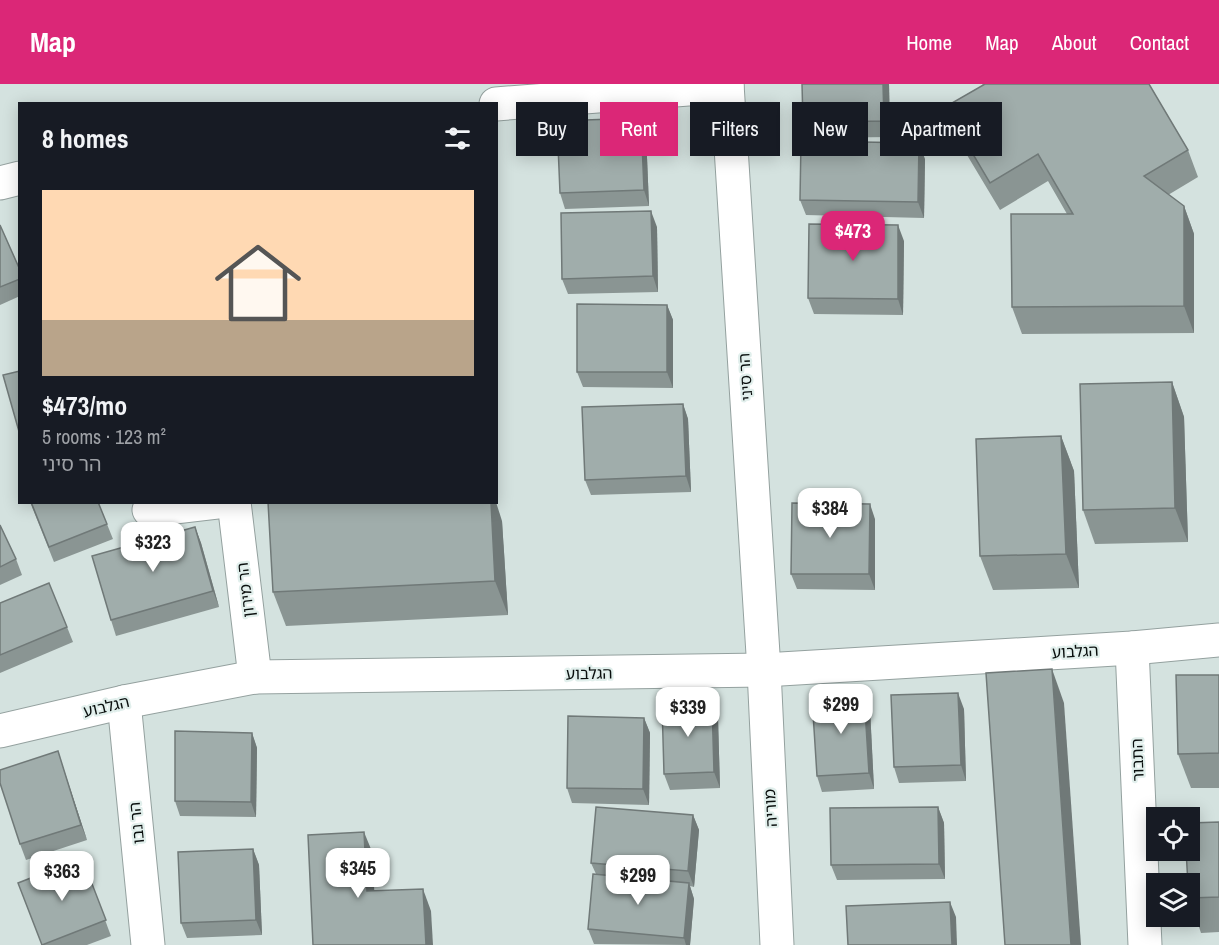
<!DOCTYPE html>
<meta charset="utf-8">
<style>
:root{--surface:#171b24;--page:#20242c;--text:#f1f3f6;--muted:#9ea1a6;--accent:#db2777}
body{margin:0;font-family:"Archivo Narrow","Noto Sans Hebrew",sans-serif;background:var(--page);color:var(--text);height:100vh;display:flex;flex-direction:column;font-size:22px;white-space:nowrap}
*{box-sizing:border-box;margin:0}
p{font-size:20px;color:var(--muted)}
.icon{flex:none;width:33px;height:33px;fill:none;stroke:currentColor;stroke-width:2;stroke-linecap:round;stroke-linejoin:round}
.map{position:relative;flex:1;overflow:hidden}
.details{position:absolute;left:18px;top:18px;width:480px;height:402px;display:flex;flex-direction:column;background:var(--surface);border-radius:0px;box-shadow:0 3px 15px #0003}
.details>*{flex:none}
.guide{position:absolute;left:516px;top:18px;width:570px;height:54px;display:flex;gap:12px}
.buttons{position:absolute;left:1146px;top:723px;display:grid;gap:12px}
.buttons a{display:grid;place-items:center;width:54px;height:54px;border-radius:0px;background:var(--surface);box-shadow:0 3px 15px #0003;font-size:30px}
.price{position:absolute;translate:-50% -51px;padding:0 14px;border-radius:12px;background:#fff;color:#222;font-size:20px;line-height:39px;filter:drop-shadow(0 2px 3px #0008)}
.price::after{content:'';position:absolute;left:50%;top:36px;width:18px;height:14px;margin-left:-9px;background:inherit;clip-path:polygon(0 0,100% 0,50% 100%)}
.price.active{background:var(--accent);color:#fff}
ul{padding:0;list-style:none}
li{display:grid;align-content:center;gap:12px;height:318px;padding:0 24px}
li span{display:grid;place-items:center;height:186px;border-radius:0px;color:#555}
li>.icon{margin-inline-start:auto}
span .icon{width:108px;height:108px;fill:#fffc;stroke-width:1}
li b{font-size:26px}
h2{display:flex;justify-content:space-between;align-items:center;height:72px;padding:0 24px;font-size:26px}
.tag{padding:0 21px;border-radius:0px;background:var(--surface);box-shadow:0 3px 15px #0003;font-size:21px;line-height:54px}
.tag.active{background:var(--accent);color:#fff}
header{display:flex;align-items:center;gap:36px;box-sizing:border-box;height:84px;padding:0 30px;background:var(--accent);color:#fff}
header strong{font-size:28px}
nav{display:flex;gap:33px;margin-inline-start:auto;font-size:21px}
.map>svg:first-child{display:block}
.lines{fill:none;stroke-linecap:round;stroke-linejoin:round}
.minor-casing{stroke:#94a19f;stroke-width:35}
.minor{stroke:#fff;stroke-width:33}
.wall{fill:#8a9593}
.shaded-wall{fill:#707978}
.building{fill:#a0adab;stroke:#707978;stroke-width:1.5}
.labels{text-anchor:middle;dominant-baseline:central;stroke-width:4.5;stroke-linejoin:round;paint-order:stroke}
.street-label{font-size:16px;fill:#0a0f0e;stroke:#e1efec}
</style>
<header>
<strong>Map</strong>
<nav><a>Home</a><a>Map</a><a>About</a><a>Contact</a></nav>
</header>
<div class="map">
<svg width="1219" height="861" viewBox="0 0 1219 861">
<rect width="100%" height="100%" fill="#d4e2df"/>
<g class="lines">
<defs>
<g id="minor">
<polyline points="727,0 764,586 777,861"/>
<polyline points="496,20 727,2"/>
<polyline points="0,99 20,94"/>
<polyline points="234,418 255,593"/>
<polyline points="149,426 217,418"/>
<polyline points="1132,564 1145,861"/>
<polyline points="124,618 148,861"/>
<polyline points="0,647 124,618 255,593 764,586 1132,564 1219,556"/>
</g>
</defs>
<!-- minor casing -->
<use href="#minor" class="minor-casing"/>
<!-- minor -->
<use href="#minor" class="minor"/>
</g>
<!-- wall -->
<g class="wall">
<polygon points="802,0 889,0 890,53 809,54 803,38"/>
<polygon points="982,0 1149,0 1188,66 1198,93 1168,111 1184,122 1194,150 1194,249 1022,250 1012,223 1067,130 1048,97 1000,126 955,51 945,23 983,1"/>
<polygon points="646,49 649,122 565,125 560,109"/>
<polygon points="925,75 924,134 806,131 800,116"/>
<polygon points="0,141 20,186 20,212 0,221"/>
<polygon points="657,143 658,208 568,210 562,195"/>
<polygon points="904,157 903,231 814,230 808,214"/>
<polygon points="667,221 673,236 673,304 583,303 577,288"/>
<polygon points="1172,298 1184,333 1188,458 1095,460 1083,426"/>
<polygon points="683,320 688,335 691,408 591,411 585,396"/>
<polygon points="1061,352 1074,387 1079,504 993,506 980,472"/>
<polygon points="30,418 98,418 113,455 54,478"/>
<polygon points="875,435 875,506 797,505 791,490"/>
<polygon points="502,437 508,531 286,542 273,508"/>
<polygon points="0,441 16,475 22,491 0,501"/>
<polygon points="195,443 201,459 219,523 116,552 111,536"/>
<polygon points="0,519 67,543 73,558 0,589"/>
<polygon points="1219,591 1219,704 1191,704 1178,670"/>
<polygon points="712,619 718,634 720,704 670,706 664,690"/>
<polygon points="870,625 874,705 822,708 817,692"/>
<polygon points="964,625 966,697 899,699 894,683"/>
<polygon points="644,634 650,649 649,721 572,719 567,704"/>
<polygon points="252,649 257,664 256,733 180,732 175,717"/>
<polygon points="63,683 87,756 26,776 20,760"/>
<polygon points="938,723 944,739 945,795 837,796 831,781"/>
<polygon points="693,731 699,746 694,803 690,802 694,815 690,861 594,860 588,845 596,790 591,779"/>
<polygon points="1219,738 1219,848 1201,849 1190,816 1190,800"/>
<polygon points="253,765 259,781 262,851 187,854 181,839"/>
<polygon points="82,774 111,852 87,861 41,861"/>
</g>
<!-- shaded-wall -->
<g class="shaded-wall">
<polygon points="883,0 889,0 890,53 884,37"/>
<polygon points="641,34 646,49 649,122 644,106"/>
<polygon points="919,59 925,75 924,134 918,118"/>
<polygon points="1184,122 1194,150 1194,249 1184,222"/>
<polygon points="651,127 657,143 658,208 653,192"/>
<polygon points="898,141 904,157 903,231 898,215"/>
<polygon points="667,221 673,236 673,304 667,288"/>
<polygon points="1172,298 1184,333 1188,458 1175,424"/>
<polygon points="683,320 688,335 691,408 686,392"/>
<polygon points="1061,352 1074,387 1079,504 1066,470"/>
<polygon points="491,418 496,418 502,437 508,531 495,497"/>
<polygon points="870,420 875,435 875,506 869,490"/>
<polygon points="195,443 201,459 219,523 213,507"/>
<polygon points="1052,585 1064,619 1081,861 1071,861"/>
<polygon points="864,609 870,625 874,705 869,689"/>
<polygon points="958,609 964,625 966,697 961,681"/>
<polygon points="712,619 718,634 720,704 714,688"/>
<polygon points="644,634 650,649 649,721 643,705"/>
<polygon points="252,649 257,664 256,733 251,718"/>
<polygon points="58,667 63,683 87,756 81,741"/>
<polygon points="938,723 944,739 945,795 939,780"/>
<polygon points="693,731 699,746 694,803 688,787"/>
<polygon points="364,748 373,770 375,829 367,807"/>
<polygon points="253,765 259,781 262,851 256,836"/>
<polygon points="689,799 694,815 690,861 686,861 684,854"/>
<polygon points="423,805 431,827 433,861 426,861"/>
<polygon points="950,818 956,833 957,861 952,861"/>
</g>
<!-- building -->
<g class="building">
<polygon points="802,0 883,0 884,37 803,38"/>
<polygon points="985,0 1149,0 1188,66 1144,92 1184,122 1184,222 1012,223 1011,130 1073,130 1038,70 990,99 945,23"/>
<polygon points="641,34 644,106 560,109 557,37"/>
<polygon points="801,57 919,59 918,118 800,116"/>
<polygon points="651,127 653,192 562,195 561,129"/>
<polygon points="809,140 898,141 898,215 808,214"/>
<polygon points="0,141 20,186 20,195 0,203"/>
<polygon points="577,220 667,221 667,288 577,288"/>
<polygon points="20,287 20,351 3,291"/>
<polygon points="1172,298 1175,424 1083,426 1080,300"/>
<polygon points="683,320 686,392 585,396 582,323"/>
<polygon points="1061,352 1066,470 980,472 976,355"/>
<polygon points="31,418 98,418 107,440 49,463"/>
<polygon points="268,418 491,418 495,497 273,508"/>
<polygon points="792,419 870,420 869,490 791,490"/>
<polygon points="0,441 16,475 0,483"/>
<polygon points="195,443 213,507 111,536 92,472"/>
<polygon points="49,499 67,543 0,571 0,519"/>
<polygon points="1052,585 1071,861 1005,861 986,589"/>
<polygon points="1176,591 1219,591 1219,669 1178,670"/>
<polygon points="864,609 869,689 817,692 812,613"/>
<polygon points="958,609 961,681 894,683 891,611"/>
<polygon points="712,619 714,688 664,690 662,620"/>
<polygon points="568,632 644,634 643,705 567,704"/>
<polygon points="175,647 252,649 251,718 175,717"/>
<polygon points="58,667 81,741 20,760 0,699 0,686"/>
<polygon points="596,723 693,731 688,787 591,779"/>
<polygon points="938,723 939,780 831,781 830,724"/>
<polygon points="1219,738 1219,813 1190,814 1190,800 1188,800 1186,766 1190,766 1190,739"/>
<polygon points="364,748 367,807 423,805 426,861 313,861 308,751"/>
<polygon points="253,765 256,836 181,839 178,768"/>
<polygon points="82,774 106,836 42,861 18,799"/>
<polygon points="593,790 689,799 684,854 588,845"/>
<polygon points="950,818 952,861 848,861 846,822"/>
</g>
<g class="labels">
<!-- street labels -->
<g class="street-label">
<text transform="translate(745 293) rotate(-94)">הר סיני</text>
<text transform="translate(245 506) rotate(-97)">הר מירון</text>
<text transform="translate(1075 567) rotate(-3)">הגלבוע</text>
<text transform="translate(589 589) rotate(-1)">הגלבוע</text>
<text transform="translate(106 622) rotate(-13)">הגלבוע</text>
<text transform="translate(1137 676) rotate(-92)">התבור</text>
<text transform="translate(770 724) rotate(-93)">מוריה</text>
<text transform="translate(136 739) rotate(-96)">הר נבו</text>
</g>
</g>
</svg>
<div class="buttons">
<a><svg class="icon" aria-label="locate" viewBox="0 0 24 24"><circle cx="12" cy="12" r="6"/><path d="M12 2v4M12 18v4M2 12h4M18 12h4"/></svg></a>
<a><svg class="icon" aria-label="layers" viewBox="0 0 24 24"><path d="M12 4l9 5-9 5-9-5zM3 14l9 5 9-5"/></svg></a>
</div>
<b class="price active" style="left:853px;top:178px">$473</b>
<b class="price" style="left:830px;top:455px">$384</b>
<b class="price" style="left:153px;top:489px">$323</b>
<b class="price" style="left:841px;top:651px">$299</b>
<b class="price" style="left:688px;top:654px">$339</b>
<b class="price" style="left:358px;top:815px">$345</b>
<b class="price" style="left:62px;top:818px">$363</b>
<b class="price" style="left:638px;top:822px">$299</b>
<div class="guide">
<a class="tag">Buy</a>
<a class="tag active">Rent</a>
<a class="tag">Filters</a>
<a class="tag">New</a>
<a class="tag">Apartment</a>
</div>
<section class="details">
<h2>8 homes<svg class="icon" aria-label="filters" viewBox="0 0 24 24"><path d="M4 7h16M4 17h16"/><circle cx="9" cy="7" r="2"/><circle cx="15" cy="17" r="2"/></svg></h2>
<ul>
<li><span style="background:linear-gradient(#ffd9b3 70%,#b9a48a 0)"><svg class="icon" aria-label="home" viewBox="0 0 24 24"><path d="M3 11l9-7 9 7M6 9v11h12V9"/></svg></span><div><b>$473/mo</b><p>5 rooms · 123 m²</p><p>הר סיני</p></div></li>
</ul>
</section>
</div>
